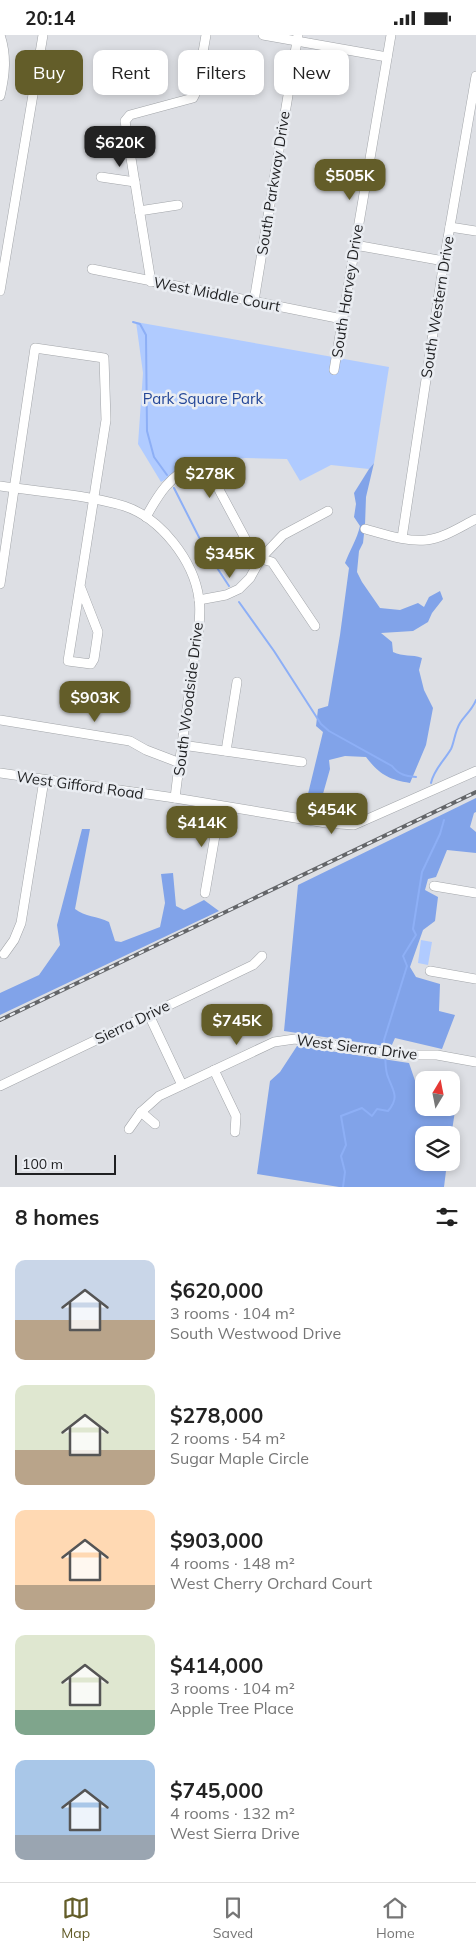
<!DOCTYPE html>
<meta charset="utf-8">
<style>
:root{--surface:#fff;--page:#f6f6f6;--text:#222;--muted:#767676;--line:#e0e0e0;--accent:#635d29}
body{margin:0;font-family:Mulish,sans-serif;background:var(--page);color:var(--text);height:100vh;display:flex;flex-direction:column;font-size:19px;white-space:nowrap}
*{box-sizing:border-box;margin:0}
p{font-size:16px;color:var(--muted)}
.icon{flex:none;width:28px;height:28px;fill:none;stroke:currentColor;stroke-width:2;stroke-linecap:round;stroke-linejoin:round}
.map{position:relative;height:1152px;overflow:hidden}
.side{display:flex;flex-direction:column;background:var(--surface);flex:1}
.side>*{flex:none}
.banner{position:absolute;left:15px;top:15px;width:446px;height:45px;display:flex;gap:10px}
.needle{width:32px;rotate:10deg}
.controls{position:absolute;left:415px;top:1036px;display:grid;gap:10px}
.controls a{display:grid;place-items:center;width:45px;height:45px;border-radius:10px;background:var(--surface);box-shadow:0 2px 8px #0003;font-size:25px}
.scale{position:absolute;left:15px;bottom:12px;width:101px;box-sizing:border-box;padding-left:5px;border:2px solid #1f2022;border-top:0;font-size:14px;line-height:18px;white-space:nowrap;color:#1f2022;-webkit-text-stroke:4px #eaedf2;paint-order:stroke}
.price{position:absolute;translate:-50% -42px;padding:0 11px;border-radius:10px;background:var(--accent);color:#fff;font-size:16px;line-height:32px;filter:drop-shadow(0 1px 2px #0008)}
.price::after{content:'';position:absolute;left:50%;top:30px;width:15px;height:11px;margin-left:-8px;background:inherit;clip-path:polygon(0 0,100% 0,50% 100%)}
.price.current{background:#222;color:#fff}
ul{padding:0;list-style:none}
li{display:flex;align-items:center;gap:15px;height:125px;padding:0 15px}
li span{display:grid;place-items:center;flex:none;width:140px;height:100px;border-radius:10px;color:#555}
li>.icon{margin-inline-start:auto}
span .icon{width:60px;height:60px;fill:#fffc;stroke-width:1}
li b{font-size:21px}
h2{display:flex;justify-content:space-between;align-items:center;height:60px;padding:0 15px;font-size:21px}
.chip{padding:0 18px;border-radius:10px;background:var(--surface);box-shadow:0 2px 8px #0003;font-size:18px;line-height:45px}
.chip.current{background:var(--accent);color:#fff}
.status{display:flex;justify-content:space-between;align-items:center;height:35px;padding:0 25px;background:var(--surface);direction:ltr}
.status svg{height:14px;fill:currentColor}
.dock{display:flex;justify-content:space-around;align-items:center;height:70px;border-top:1px solid var(--line);background:var(--surface);font-size:14px;color:var(--muted)}
.dock a{display:grid;justify-items:center;gap:2px}
.dock .current{color:var(--accent)}
.map>svg:first-child{display:block}
.green{fill:#b0cbff}
.forest{fill:#81a3e9}
.lines{fill:none;stroke-linecap:round;stroke-linejoin:round}
.stream{stroke:#8daff6;stroke-width:2}
.minor-casing{stroke:#a2a5a9;stroke-width:10}
.minor{stroke:#fff;stroke-width:9}
.rail-casing{stroke:#646669;stroke-width:4}
.rail{stroke:#eaedf2;stroke-width:2;stroke-dasharray:5.5;stroke-linecap:butt}
.labels{text-anchor:middle;dominant-baseline:central;stroke-width:5;stroke-linejoin:round;paint-order:stroke}
.street-label{font-size:15px;fill:#1f2022;stroke:#eaedf2}
.park-label{font-size:15px;fill:#244798;stroke:#eaedf2}
</style>
<div class="status"><b>20:14</b><svg viewBox="0 0 49 12"><path d="M0 12V9h3v3zM5 12V6h3v6zM10 12V3h3v9zM15 12V0h3v12zM26 1h20v11H26zM47 4h2v5h-2z"/></svg></div>
<div class="map">
<svg width="476" height="1152" viewBox="0 0 476 1152">
<rect width="100%" height="100%" fill="#dddfe4"/>
<!-- green -->
<g class="green">
<polygon points="136,287 389,332 374,428 369,434 331,430 300,446 287,424 246,423 197,427 161,447 138,409 143,338"/>
<polygon points="421,905 432,907 428,930 418,928"/>
</g>
<!-- forest -->
<g class="forest">
<path d="M374 428 366 462 365 490 363 508 359 516 357 537 362 547 380 573 400 575 418 568 424 572 429 562 440 556 443 564 432 578 428 587 413 596 381 598 392 607 393 617C403 622 412 619 422 623L419 635 424 655 433 673 426 710 410 748C388 744 380 740 366 722L345 721 329 725 330 734 319 773H311L307 763 323 697 316 691 318 674 328 671 340 600 349 533 345 528C350 515 357 504 360 491L354 482 356 469 354 458 369 434Z"/>
<polygon points="476,763 476,777 474,778 470,792 476,797 476,818 447,815 436,842 428,844 425,855 438,862 435,886 423,895 410,932 416,942 440,949 439,976 455,980 442,1014 395,1003 391,1012 284,996 298,850"/>
<path d="M82 794H90L75 874C85 882 97 881 109 887L115 906 121 907 160 892 165 868 161 839 173 838 176 871 184 875 204 865 219 876 0 980V958L39 940 60 910 57 890Z"/>
<polygon points="297,1011 409,1028 424,1072 440,1073 455,1076 451,1102 451,1100 424,1100 424,1128 447,1128 444,1152 339,1152 257,1139 270,1046 280,1037"/>
</g>
<g class="lines">
<!-- stream -->
<g class="stream">
<polyline points="133,287 140,289 146,300 147,396 154,422 167,440"/>
<polyline points="174,453 206,516 229,551"/>
<path d="M239 567 274 616 321 689 329 696 392 731C399 740 406 741 416 742"/>
<path d="M431 748C434 734 444 726 451 714 454 708 455 696 460 688 465 680 472 675 476 665"/>
<polyline points="385,1016 384,1005 407,931 403,921 416,900 413,894 422,837 440,799 444,785"/>
<path d="M343 1152 345 1137 341 1121 346 1110 341 1081 362 1073 372 1081 377 1074 388 1076C400 1062 393 1056 388 1042 385 1035 386 1028 385 1021"/>
</g>
<defs>
<g id="minor">
<polyline points="263,0 387,22"/>
<path d="M0 61C5 40 7 21 0 0"/>
<polyline points="101,142 135,147"/>
<polyline points="139,176 178,170"/>
<polyline points="450,192 476,196"/>
<polyline points="355,210 444,226"/>
<polyline points="92,234 342,284"/>
<polyline points="151,247 125,86 130,80 193,63 196,57 206,0"/>
<polyline points="0,256 43,0"/>
<polyline points="254,266 298,0"/>
<polyline points="334,335 391,0"/>
<path d="M0 451C40 457 84 459 124 471 161 483 194 526 199 564 202 582 196 613 193 632 187 676 180 720 175 763"/>
<path d="M146 482C158 460 170 440 195 430L208 434 255 522 272 527 315 591"/>
<path d="M365 494C384 499 406 507 426 505 444 503 460 492 476 484"/>
<polyline points="402,503 444,226 476,41"/>
<polyline points="0,549 35,313 104,323 106,385 80,551 98,597 94,624 91,629 68,626 80,551"/>
<polyline points="199,565 226,560 239,554 250,543 261,523 283,500 328,476"/>
<polyline points="0,685 130,706 146,715 180,728"/>
<polyline points="182,710 302,727"/>
<polyline points="226,716 237,647"/>
<polyline points="0,738 175,763 326,788 354,790 476,736"/>
<polyline points="434,851 476,858"/>
<polyline points="205,858 220,772"/>
<polyline points="4,919 14,905 21,888 44,745"/>
<polyline points="430,936 476,944"/>
<polyline points="149,980 182,1050"/>
<polyline points="214,1035 236,1081 235,1097"/>
<polyline points="0,1051 253,930 262,921"/>
<polyline points="141,1077 155,1089"/>
<polyline points="129,1094 141,1077 159,1061 274,1007 295,1004 397,1020 437,1020 476,1027"/>
</g>
</defs>
<!-- minor casing -->
<use href="#minor" class="minor-casing"/>
<!-- minor -->
<use href="#minor" class="minor"/>
<defs>
<polyline id="rail" points="0,985 476,757"/>
</defs>
<!-- rail casing -->
<use href="#rail" class="rail-casing"/>
<!-- rail -->
<use href="#rail" class="rail"/>
</g>
<g class="labels">
<!-- street labels -->
<g class="street-label">
<text transform="translate(273 148) rotate(-81)">South Parkway Drive</text>
<text transform="translate(347 256) rotate(-81)">South Harvey Drive</text>
<text transform="translate(217 259) rotate(11)">West Middle Court</text>
<text transform="translate(437 272) rotate(-81)">South Western Drive</text>
<text transform="translate(188 664) rotate(-83)">South Woodside Drive</text>
<text transform="translate(80 750) rotate(8)">West Gifford Road</text>
<text transform="translate(132 987) rotate(-26)">Sierra Drive</text>
<text transform="translate(357 1012) rotate(7)">West Sierra Drive</text>
</g>
<!-- park labels -->
<g class="park-label">
<text x="203" y="363">Park Square Park</text>
</g>
</g>
</svg>
<div class="controls">
<a><svg class="needle" viewBox="-14 -14 28 28"><path d="M0-13l5 13h-10z" fill="#e53935"/><path d="M0 13l5-13h-10z" fill="#767676"/></svg></a>
<a><svg class="icon" aria-label="layers" viewBox="0 0 24 24"><path d="M12 4l9 5-9 5-9-5zM3 14l9 5 9-5"/></svg></a>
</div>
<div class="scale">100 m</div>
<b class="price current" style="left:120px;top:133px">$620K</b>
<b class="price" style="left:350px;top:166px">$505K</b>
<b class="price" style="left:210px;top:464px">$278K</b>
<b class="price" style="left:230px;top:544px">$345K</b>
<b class="price" style="left:95px;top:688px">$903K</b>
<b class="price" style="left:332px;top:800px">$454K</b>
<b class="price" style="left:202px;top:813px">$414K</b>
<b class="price" style="left:237px;top:1011px">$745K</b>
<div class="banner">
<a class="chip current">Buy</a>
<a class="chip">Rent</a>
<a class="chip">Filters</a>
<a class="chip">New</a>
</div>
</div>
<section class="side">
<h2>8 homes<svg class="icon" aria-label="filters" viewBox="0 0 24 24"><path d="M4 7h16M4 17h16"/><circle cx="9" cy="7" r="2"/><circle cx="15" cy="17" r="2"/></svg></h2>
<ul>
<li><span style="background:linear-gradient(#c9d6e8 60%,#b9a48a 0)"><svg class="icon" aria-label="home" viewBox="0 0 24 24"><path d="M3 11l9-7 9 7M6 9v11h12V9"/></svg></span><div><b>$620,000</b><p>3 rooms · 104 m²</p><p>South Westwood Drive</p></div></li>
<li><span style="background:linear-gradient(#dfe7d0 65%,#b9a48a 0)"><svg class="icon" aria-label="home" viewBox="0 0 24 24"><path d="M3 11l9-7 9 7M6 9v11h12V9"/></svg></span><div><b>$278,000</b><p>2 rooms · 54 m²</p><p>Sugar Maple Circle</p></div></li>
<li><span style="background:linear-gradient(#ffd9b3 75%,#b9a48a 0)"><svg class="icon" aria-label="home" viewBox="0 0 24 24"><path d="M3 11l9-7 9 7M6 9v11h12V9"/></svg></span><div><b>$903,000</b><p>4 rooms · 148 m²</p><p>West Cherry Orchard Court</p></div></li>
<li><span style="background:linear-gradient(#dfe7d0 75%,#7fa58c 0)"><svg class="icon" aria-label="home" viewBox="0 0 24 24"><path d="M3 11l9-7 9 7M6 9v11h12V9"/></svg></span><div><b>$414,000</b><p>3 rooms · 104 m²</p><p>Apple Tree Place</p></div></li>
<li><span style="background:linear-gradient(#a9c7e8 75%,#9aa5b1 0)"><svg class="icon" aria-label="home" viewBox="0 0 24 24"><path d="M3 11l9-7 9 7M6 9v11h12V9"/></svg></span><div><b>$745,000</b><p>4 rooms · 132 m²</p><p>West Sierra Drive</p></div></li>
</ul>
</section>
<nav class="dock">
<a class="current"><svg class="icon" aria-label="map" viewBox="0 0 24 24"><path d="M3 6l6-2 6 2 6-2v14l-6 2-6-2-6 2zM9 4v14M15 6v14"/></svg>Map</a>
<a><svg class="icon" aria-label="saved" viewBox="0 0 24 24"><path d="M7 4h10v16l-5-4-5 4z"/></svg>Saved</a>
<a><svg class="icon" aria-label="home" viewBox="0 0 24 24"><path d="M3 11l9-7 9 7M6 9v11h12V9"/></svg>Home</a>
</nav>
